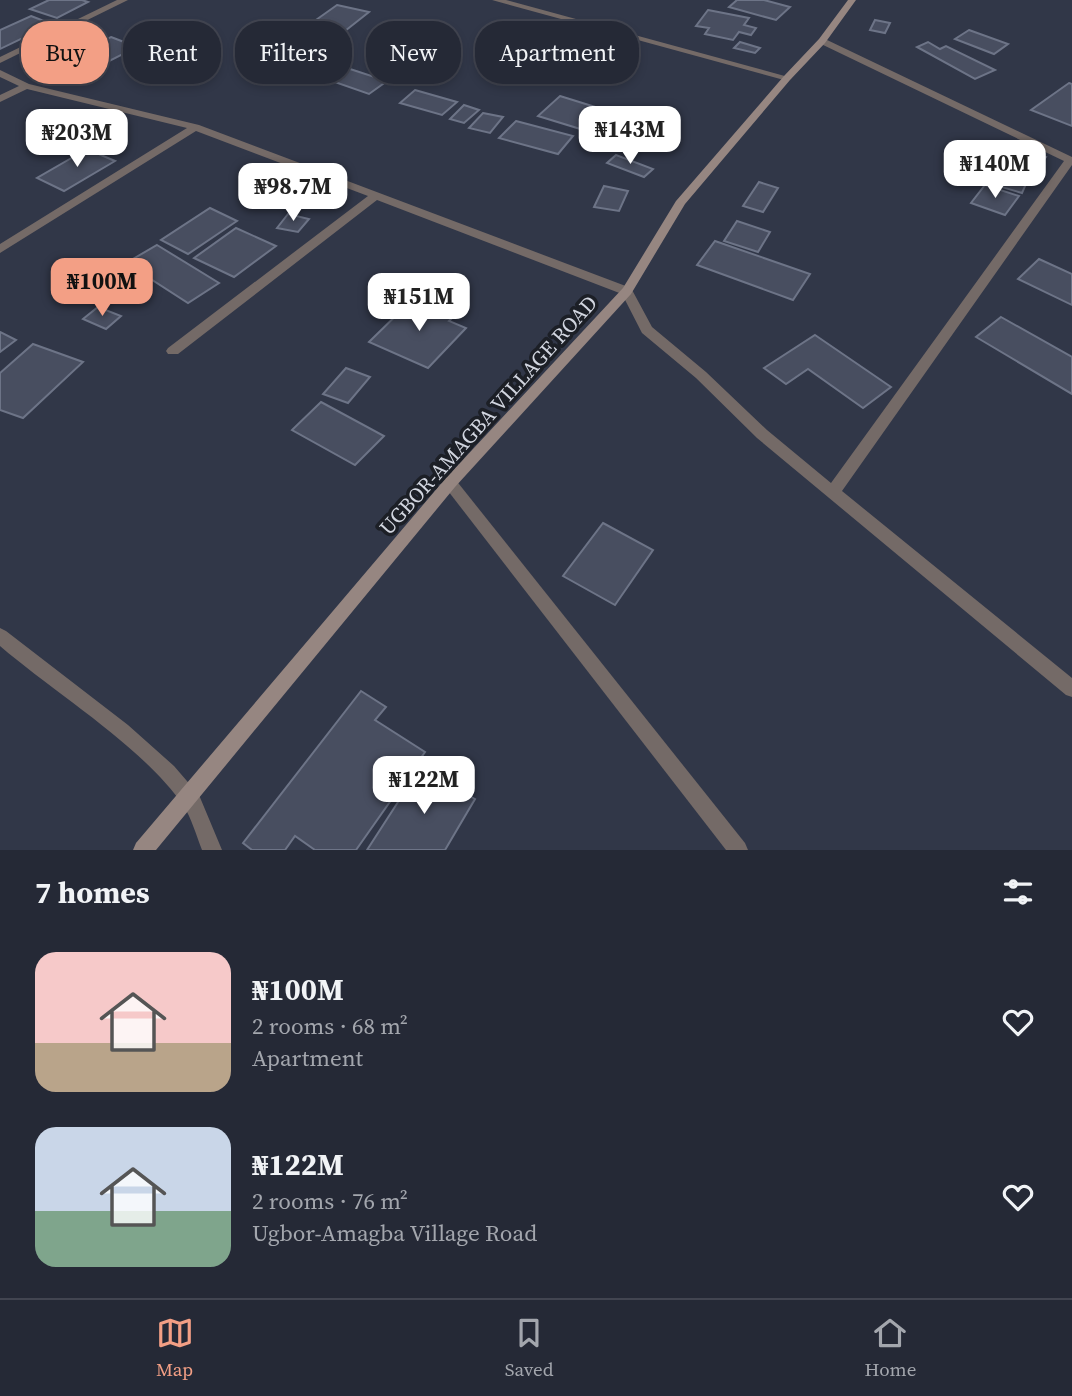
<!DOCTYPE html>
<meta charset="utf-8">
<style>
:root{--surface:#252936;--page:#2d313e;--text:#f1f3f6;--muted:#a3a6ad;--line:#424551;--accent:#f39f85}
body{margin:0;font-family:"Source Serif 4",serif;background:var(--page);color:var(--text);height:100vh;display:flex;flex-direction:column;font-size:26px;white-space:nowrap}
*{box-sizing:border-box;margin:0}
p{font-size:23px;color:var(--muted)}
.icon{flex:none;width:38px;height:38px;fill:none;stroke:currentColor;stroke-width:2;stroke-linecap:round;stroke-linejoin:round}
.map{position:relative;height:850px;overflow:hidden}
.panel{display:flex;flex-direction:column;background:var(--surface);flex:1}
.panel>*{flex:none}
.top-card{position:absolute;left:21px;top:21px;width:700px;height:63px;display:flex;gap:14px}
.price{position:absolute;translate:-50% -60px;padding:0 16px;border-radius:14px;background:#fff;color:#222;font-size:23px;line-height:46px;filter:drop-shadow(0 2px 4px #0008)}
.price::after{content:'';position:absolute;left:50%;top:42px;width:21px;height:16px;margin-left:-10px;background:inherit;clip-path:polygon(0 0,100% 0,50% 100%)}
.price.on{background:var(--accent);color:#111}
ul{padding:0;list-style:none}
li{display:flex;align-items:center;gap:21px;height:175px;padding:0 35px}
li span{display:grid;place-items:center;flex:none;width:196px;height:140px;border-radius:21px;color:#555}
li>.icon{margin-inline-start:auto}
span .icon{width:84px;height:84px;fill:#fffc;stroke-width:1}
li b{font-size:30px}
h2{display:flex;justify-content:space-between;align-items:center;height:84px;padding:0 35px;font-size:30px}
.pill{padding:0 24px;border-radius:28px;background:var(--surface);box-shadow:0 4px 10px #0003,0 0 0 2px var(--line);font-size:24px;line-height:63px}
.pill.on{background:var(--accent);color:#111}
.menu{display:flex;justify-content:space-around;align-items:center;height:98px;border-top:2px solid var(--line);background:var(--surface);font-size:19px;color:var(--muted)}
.menu a{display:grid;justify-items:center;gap:4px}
.menu .on{color:var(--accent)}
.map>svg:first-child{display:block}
.building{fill:#484e60;stroke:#6d7487;stroke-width:2}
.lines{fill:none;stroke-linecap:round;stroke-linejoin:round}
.street{fill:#746a67;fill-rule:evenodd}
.secondary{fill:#968681;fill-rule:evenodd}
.labels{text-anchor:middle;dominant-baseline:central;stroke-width:7;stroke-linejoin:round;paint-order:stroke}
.street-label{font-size:21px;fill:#d1d5df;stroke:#1c1f26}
</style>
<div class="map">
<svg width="1072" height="850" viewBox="0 0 1072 850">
<rect width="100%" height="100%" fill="#313748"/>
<!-- building -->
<g class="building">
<polygon points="49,0 82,0 88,2 57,18 30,9"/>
<polygon points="737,0 764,0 790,7 776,20 729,7"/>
<polygon points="337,5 369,12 326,46 292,37"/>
<polygon points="708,10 749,18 744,25 756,28 751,35 739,32 733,40 705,34 709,28 696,26"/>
<polygon points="31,16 52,24 0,49 0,30"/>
<polygon points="875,20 890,23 885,33 870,30"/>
<polygon points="969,30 1008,44 994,54 955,39"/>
<polygon points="111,37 137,47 72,80 47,69"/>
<polygon points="591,42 624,47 614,62 581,56"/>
<polygon points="740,42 760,48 755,53 734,48"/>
<polygon points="928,42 940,49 946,46 995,70 975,79 917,47"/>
<polygon points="347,68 387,81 369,94 329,80"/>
<polygon points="1069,83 1072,84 1072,126 1031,110"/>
<polygon points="415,90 457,102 442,115 400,103"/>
<polygon points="560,96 621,115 600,135 538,116"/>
<polygon points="464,105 479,110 464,123 450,119"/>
<polygon points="483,113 503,117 490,133 469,128"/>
<polygon points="516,121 573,136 558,154 499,138"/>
<polygon points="94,145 108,151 101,155 115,161 64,191 37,178"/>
<polygon points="1022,149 1046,157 1038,168 1014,160"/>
<polygon points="616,155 653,169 644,177 607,163"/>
<polygon points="993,174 1026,184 1022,193 988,183"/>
<polygon points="759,182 778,188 763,212 743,206"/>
<polygon points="985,185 1019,196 1005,215 971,203"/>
<polygon points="604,186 628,191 619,211 594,207"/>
<polygon points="210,208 237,221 188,254 161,240"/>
<polygon points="288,214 309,219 298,232 277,228"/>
<polygon points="737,221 770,232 758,252 724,241"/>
<polygon points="236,228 276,246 234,277 194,258"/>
<polygon points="715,241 810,274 793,300 697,265"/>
<polygon points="157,245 219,283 188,303 126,263"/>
<polygon points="1039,259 1072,274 1072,305 1018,279"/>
<polygon points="414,298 455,315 449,321 466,328 428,368 369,342"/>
<polygon points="98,307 121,316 106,329 83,319"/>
<polygon points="1001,317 1072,357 1072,394 976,337"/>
<polygon points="0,332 16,340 0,352"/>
<polygon points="815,335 891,387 863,408 808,369 786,384 764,368"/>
<polygon points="33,344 83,362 23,418 0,410 0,373"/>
<polygon points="346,368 370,377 348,403 323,394"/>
<polygon points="321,402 384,436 355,465 292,430"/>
<polygon points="603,523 653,550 615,605 563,576"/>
<polygon points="361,691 386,707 375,720 425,752 356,850 315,850 295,836 285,850 252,850 243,843"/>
<polygon points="420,768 475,799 445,850 367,850"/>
</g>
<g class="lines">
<!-- street -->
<g class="street">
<polygon points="117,0 128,0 0,63 0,57"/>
<polygon points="492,0 506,0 792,78 784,80"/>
<polygon points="819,39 825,39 1072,157 1072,165 842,491 1072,678 1072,697 1066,695 757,438 696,378 642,333 622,294 377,200 178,354 168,354 166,351 168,348 368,196 196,131 0,253 0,244 187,128 27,89 0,102 0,95 19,86 0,77 0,70 29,84 199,125 631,288 652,327 706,372 767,430 831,483 1064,161 819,43"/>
<polygon points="450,477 455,479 745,843 748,850 726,850 445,487 443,483 445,479"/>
<path d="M0 628 6 631 128 725 174 766 199 795 222 850H202C196 835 192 819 183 805 142 746 56 694 0 646Z"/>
</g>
<!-- secondary -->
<polygon class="secondary" points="848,0 856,0 825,43 790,80 685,204 631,294 455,487 156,850 133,850 136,843 445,479 623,288 676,201 784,76 819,39"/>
</g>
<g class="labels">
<!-- street labels -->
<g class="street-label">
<text transform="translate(488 415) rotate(-48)">UGBOR-AMAGBA VILLAGE ROAD</text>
</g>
</g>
</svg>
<b class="price" style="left:630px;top:166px">₦143M</b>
<b class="price" style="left:77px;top:169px">₦203M</b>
<b class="price" style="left:995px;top:200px">₦140M</b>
<b class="price" style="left:293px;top:223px">₦98.7M</b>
<b class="price on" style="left:102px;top:318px">₦100M</b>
<b class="price" style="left:419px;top:333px">₦151M</b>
<b class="price" style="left:424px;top:816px">₦122M</b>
<div class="top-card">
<a class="pill on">Buy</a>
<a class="pill">Rent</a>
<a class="pill">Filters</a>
<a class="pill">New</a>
<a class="pill">Apartment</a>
</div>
</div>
<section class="panel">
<h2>7 homes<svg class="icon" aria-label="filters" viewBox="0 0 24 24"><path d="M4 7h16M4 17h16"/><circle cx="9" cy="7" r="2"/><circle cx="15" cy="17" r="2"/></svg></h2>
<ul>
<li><span style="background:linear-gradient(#f6c9c9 65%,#b9a48a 0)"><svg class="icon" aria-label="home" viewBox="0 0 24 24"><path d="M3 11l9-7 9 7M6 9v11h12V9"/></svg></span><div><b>₦100M</b><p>2 rooms · 68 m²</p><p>Apartment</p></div><svg class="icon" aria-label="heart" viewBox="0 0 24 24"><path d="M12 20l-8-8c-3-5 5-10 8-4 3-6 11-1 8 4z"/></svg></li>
<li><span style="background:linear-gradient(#c9d6e8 60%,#7fa58c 0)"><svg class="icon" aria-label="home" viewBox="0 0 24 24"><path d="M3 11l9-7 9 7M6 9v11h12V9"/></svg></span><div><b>₦122M</b><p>2 rooms · 76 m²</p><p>Ugbor-Amagba Village Road</p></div><svg class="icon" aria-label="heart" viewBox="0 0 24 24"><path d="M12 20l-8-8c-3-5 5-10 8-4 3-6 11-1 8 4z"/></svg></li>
</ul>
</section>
<nav class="menu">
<a class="on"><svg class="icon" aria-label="map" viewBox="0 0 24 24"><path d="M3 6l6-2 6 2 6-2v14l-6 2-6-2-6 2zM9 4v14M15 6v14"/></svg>Map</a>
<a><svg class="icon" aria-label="saved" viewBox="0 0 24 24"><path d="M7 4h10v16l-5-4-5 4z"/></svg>Saved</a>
<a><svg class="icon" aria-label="home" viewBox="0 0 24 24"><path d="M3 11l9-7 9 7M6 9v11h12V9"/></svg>Home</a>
</nav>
